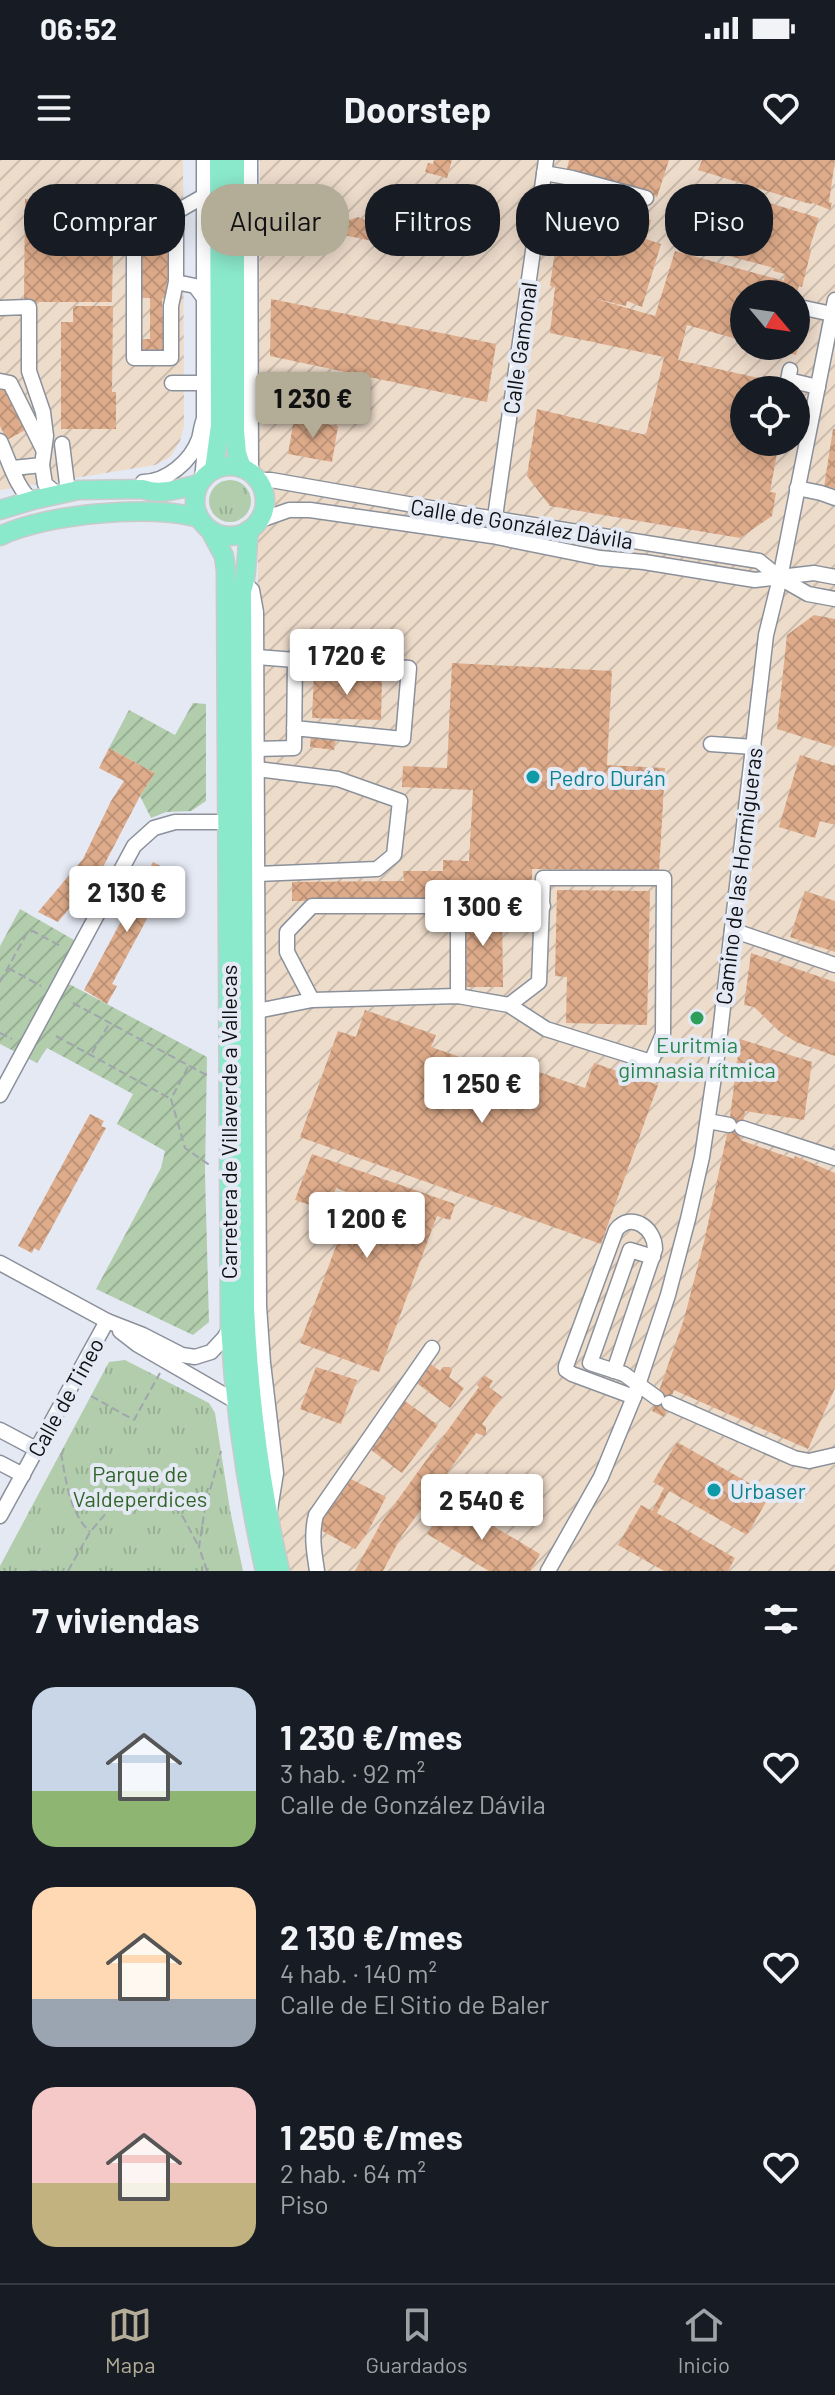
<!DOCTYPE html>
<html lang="es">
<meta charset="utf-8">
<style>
:root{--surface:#171b24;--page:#242831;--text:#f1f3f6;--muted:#9ea1a6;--line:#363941;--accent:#b3ac97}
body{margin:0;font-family:Barlow,sans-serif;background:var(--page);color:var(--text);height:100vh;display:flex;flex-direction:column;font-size:30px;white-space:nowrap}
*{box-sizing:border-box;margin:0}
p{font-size:26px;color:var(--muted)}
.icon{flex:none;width:44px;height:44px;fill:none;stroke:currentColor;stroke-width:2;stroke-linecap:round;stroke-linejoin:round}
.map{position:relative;height:1411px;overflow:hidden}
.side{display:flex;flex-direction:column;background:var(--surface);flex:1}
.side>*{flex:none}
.guide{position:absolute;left:24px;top:24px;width:788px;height:72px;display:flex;gap:16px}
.needle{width:52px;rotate:119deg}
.fabs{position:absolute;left:730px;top:120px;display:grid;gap:16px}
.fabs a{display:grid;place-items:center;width:80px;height:80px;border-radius:50%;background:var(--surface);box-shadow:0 4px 20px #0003;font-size:40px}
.price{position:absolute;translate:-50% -68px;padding:0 18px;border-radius:8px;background:#fff;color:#222;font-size:26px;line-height:52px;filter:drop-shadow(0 2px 4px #0008)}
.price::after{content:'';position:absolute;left:50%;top:48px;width:24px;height:18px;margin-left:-12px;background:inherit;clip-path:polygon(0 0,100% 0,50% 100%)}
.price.selected{background:var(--accent);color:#111}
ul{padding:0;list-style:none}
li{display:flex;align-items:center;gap:24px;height:200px;padding:0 32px}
li span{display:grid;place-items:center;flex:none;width:224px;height:160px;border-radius:24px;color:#555}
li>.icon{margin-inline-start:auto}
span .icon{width:96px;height:96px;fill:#fffc;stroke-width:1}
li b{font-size:34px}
h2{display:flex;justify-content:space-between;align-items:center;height:96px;padding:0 32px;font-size:34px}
.chip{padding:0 28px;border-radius:32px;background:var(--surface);box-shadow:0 4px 20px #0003;font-size:28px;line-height:72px}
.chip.selected{background:var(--accent);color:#111}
.status{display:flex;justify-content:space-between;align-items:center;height:56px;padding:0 40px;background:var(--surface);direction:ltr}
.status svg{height:22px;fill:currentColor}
header{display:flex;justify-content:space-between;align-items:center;height:104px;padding:0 32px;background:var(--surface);font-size:36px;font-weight:700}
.menu{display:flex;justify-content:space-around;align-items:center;height:112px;border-top:2px solid var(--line);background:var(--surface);font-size:22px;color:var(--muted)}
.menu a{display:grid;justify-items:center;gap:4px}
.menu .selected{color:var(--accent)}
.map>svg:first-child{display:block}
.industrial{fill:url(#industrial-furrows);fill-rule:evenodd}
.grass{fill:url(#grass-tufts)}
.garden{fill:url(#garden-furrows)}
.building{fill:url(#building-cross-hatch)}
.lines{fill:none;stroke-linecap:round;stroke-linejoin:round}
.minor-casing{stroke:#8b919b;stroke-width:17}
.major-casing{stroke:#cacacb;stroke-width:21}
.path{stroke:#a1a5ad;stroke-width:2;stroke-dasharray:8 4;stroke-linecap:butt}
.minor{stroke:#fff;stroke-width:14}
.major{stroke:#8be9cb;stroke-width:18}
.culture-dot{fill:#0f9aa8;stroke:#e4e9f4;stroke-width:3}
.leisure-dot{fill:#2e9e5b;stroke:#e4e9f4;stroke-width:3}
.labels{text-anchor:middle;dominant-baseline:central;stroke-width:8;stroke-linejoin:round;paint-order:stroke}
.street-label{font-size:22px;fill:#0e1013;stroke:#e4e9f4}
.culture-label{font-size:22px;fill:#0d838f;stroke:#e4e9f4;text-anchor:start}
.leisure-label{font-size:22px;fill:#27864d;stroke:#e4e9f4}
.park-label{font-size:22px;fill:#32642a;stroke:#e4e9f4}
</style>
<div class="status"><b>06:52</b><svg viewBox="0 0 49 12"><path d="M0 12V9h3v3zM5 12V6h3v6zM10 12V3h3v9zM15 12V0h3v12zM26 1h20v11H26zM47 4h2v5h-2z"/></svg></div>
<header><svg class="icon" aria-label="menu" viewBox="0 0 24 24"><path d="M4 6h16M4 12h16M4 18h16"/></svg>Doorstep<svg class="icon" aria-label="heart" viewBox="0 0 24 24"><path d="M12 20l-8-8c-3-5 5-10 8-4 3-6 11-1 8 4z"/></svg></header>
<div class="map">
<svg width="835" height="1411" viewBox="0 0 835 1411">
<defs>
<pattern id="industrial-furrows" width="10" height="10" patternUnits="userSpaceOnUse" patternTransform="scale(2)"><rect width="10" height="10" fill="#eedccb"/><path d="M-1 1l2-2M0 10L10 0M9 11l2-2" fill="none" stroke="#cbbcad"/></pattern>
<pattern id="grass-tufts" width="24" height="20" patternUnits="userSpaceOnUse" patternTransform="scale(2)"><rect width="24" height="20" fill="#b1cdac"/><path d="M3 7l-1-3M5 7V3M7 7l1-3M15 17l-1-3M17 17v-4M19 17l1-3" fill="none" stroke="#97af93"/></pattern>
<pattern id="garden-furrows" width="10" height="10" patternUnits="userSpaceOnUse" patternTransform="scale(2)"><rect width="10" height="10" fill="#b1cdac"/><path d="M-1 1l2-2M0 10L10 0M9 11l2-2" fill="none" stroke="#97af93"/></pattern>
<pattern id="building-cross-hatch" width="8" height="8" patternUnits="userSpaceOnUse" patternTransform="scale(2)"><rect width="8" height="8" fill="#dfac8b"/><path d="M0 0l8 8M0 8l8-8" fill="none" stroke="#be9377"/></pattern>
</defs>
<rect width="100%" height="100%" fill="#e4e9f4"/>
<!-- industrial -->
<g class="industrial">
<polygon points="0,0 183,0 184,266 180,281 170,297 155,305 0,330"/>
<path d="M260 0H835V1411H280L254 1169ZM744 134H796V186H744ZM744 230H796V282H744Z"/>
</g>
<!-- grass -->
<g class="grass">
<circle cx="230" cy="341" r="21"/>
<polygon points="125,1200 209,1243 215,1253 230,1350 243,1411 0,1411 0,1406 109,1202"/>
</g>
<!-- garden -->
<g class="garden">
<polygon points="193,543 206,544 206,641 191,651 166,652 151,658 140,636 155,613 109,588 129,550 175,575"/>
<polygon points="20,749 88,788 69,824 207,897 205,1013 209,1162 193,1175 96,1129 161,1008 165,991 117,964 133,934 47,888 37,903 0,884 0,786"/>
</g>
<!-- building -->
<g class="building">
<polygon points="434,0 452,0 447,18 425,12 428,3 433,4"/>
<polygon points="569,0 669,0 657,37 567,9"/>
<polygon points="702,0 835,0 829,42 832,43 830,50 813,43 810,44 698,10"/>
<polygon points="726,30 819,58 809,90 811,91 802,127 799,126 796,134 744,134 744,181 687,165 678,200 767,220 765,230 744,230 744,282 779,282 770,332 776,333 772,356 740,378 550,346 527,316 537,249 646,275 664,197 550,173 555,127 550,126 563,34 651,60 646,79 661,84 642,147 627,141 626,146 592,138 655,156 675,91 784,121 785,114 773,111 774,108 706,90"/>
<polygon points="25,39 114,40 112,142 24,142"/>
<polygon points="378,52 384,54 372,81 320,70 358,57 365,60 368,55 375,57"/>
<polygon points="171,61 170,120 167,120 167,138 162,138 164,193 140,193 140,179 150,179 150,138 140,138 137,62"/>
<polygon points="271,139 496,184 487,242 270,196"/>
<polygon points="73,146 113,146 112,232 116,232 116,269 61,269 61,162 73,162"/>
<polygon points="796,180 800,181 796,195 766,187 796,186"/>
<polygon points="6,227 27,269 7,280 0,266 0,230"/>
<polygon points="294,259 338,266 332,302 288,294"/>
<polygon points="833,269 835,269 835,331 824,327"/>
<polygon points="814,455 835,459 835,587 777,569 787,475"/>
<polygon points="452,503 612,511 607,605 665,608 659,711 532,709 532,739 292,741 292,722 404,721 403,711 443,711 443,700 469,701 473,630 402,627 403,606 447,608"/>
<polygon points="314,513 382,516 381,560 312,558"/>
<polygon points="311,576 336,579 334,590 310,587"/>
<polygon points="109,588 155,613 140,636 102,709 58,762 38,752 83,699 111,641 124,621 99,608"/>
<polygon points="800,595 835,606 835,665 820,661 815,678 779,667"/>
<polygon points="153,702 172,712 112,824 117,826 107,844 84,830"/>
<polygon points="557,730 650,731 647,865 566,863 567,817 555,816"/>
<polygon points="805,731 835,741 835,792 790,777"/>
<polygon points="463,750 502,750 503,827 464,827"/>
<polygon points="751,793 835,822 835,896 796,882 780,872 754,847 744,845"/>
<polygon points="365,850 436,875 431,887 529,921 533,910 585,928 594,903 658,925 601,1084 300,977 338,871 356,877"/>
<polygon points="740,879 812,902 804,960 745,951 740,980 794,999 795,996 835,1013 835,1228 808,1289 674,1230 664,1257 652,1251 684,1159 704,1082 729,965"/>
<polygon points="90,954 104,961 101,966 106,968 39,1091 34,1088 32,1093 18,1086"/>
<polygon points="312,994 455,1044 450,1060 437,1056 379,1212 300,1183 355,1035 336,1028 328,1051 295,1040"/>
<polygon points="428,1202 440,1211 443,1207 450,1207 452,1210 449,1217 464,1228 450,1248 414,1221"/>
<polygon points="316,1207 357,1220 341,1264 300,1249"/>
<polygon points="484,1215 493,1221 489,1227 502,1237 482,1264 486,1267 486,1274 484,1276 476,1273 430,1337 435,1343 434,1347 430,1349 423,1347 402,1375 383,1411 355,1411 381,1363 479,1227 477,1225"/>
<polygon points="402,1239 438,1265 402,1313 367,1287"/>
<polygon points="677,1282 770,1335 747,1375 669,1331 657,1353 735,1398 728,1411 664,1411 618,1385 641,1345 652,1351 664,1328 653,1322"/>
<polygon points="345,1316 386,1337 366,1375 355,1389 317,1368"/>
<polygon points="451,1341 540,1394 530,1411 489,1411 427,1374"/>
</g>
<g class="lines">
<defs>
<g id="minor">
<polyline points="250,0 251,313"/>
<polyline points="544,13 572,18 646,38"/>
<polyline points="204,36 176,52 134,52 134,198 171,198 171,146 176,122 195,126 204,138"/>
<polyline points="176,52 176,122"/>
<polyline points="0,148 29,147 29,211 43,252 46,276 42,305 45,324 57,334"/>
<polyline points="804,148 832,154"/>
<polyline points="790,210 788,220 818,227"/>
<polyline points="0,221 10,223 43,289"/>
<polyline points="172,223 205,223"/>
<path d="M0 281C8 298 18 333 33 340"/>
<polyline points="62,284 68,332"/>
<polyline points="13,308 42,305"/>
<polyline points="202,320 207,267"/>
<polyline points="258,320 271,320 465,354 759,401 780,418 808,434 835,439"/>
<path d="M143 322C167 322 191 301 199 279 201 272 201 266 204 259V0"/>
<polyline points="797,328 821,333 835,338"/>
<polyline points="258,361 289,350 310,350 492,376 600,398 644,402 755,420 814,413 835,417"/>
<polyline points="494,364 546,0"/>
<polyline points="245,424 252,430 256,452 259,1146 263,1203 276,1313 270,1350"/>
<polyline points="257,497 295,500"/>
<polyline points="711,584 754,587"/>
<polyline points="257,589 294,588 295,500 409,508 403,579 294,568"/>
<polyline points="257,609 338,619 400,641 394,695 377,709 257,714"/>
<polyline points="458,746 458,836"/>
<polyline points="732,770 835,805"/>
<polyline points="312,840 287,792 287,772 312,746 543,746"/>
<polyline points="257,851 312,840 458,836 509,845 546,869 651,902 663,874 664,718 543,718 539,822 509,845"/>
<polyline points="0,935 134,686 154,668 175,662 227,662"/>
<polyline points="708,961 729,965"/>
<polyline points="742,968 835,998"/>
<polyline points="653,1097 630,1090 590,1203 624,1214 657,1238"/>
<polyline points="0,1103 107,1161 143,1175 182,1195 195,1197 211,1192 224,1178 230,1168"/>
<polyline points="120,1171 138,1185 235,1241"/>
<path d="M614 1211 655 1089C655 1068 631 1051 616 1070L566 1206V1210L572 1214 634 1237"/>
<polyline points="669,1243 794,1298 809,1301 835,1295"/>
<polyline points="0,1270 36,1289"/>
<polyline points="0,1303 23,1315"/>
<polyline points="0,1356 107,1161"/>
<path d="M317 1411C314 1392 311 1374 316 1355L432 1188"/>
<polyline points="548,1411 601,1317 634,1237 668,1135 688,1059 702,997 718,890 766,475 780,418 835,140"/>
</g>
<g id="major">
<polyline points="235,0 235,271 237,293 242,308"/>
<circle cx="230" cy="341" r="35"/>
<polyline points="214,310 220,265 219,0"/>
<path d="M0 350 33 340 78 330 143 329C160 336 182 328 199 324"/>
<path d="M210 370 224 396 226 410 230 1167C235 1250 247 1331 265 1411"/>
<path d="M249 370C247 384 247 421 242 430L245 1147C249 1236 260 1324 280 1411"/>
<path d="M0 376C44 354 152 344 199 358"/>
</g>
</defs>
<!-- minor casing -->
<use href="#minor" class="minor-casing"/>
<!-- major casing -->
<use href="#major" class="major-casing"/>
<!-- path -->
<g class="path">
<polyline points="8,808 41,826"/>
<polyline points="0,822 27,773 33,771 62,787"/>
<polyline points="73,843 210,917"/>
<polyline points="0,873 12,879"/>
<polyline points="56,876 171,939"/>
<polyline points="92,893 109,864"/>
<polyline points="188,907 171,939 185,988 211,1006"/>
<polyline points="91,1236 134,1260 160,1213"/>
<path d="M61 1293C66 1320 69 1352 90 1372"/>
<polyline points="29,1411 54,1411"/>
<polyline points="68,1411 90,1372 108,1351 123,1342 155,1338 169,1341 183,1357 199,1387"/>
<polyline points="207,1411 199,1387 205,1348 221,1291"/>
</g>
<!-- minor -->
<use href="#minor" class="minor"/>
<!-- major -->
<use href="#major" class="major"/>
</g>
<!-- markers -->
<g class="culture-dot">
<circle cx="533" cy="617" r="8"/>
<circle cx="714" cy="1330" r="8"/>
</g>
<circle class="leisure-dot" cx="697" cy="858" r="8"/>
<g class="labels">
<!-- street labels -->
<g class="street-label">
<text transform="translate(519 188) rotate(-82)">Calle Gamonal</text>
<text transform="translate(522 363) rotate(9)">Calle de González Dávila</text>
<text transform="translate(738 716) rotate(-83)">Camino de las Hormigueras</text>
<text transform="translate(228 962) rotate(-90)">Carretera de Villaverde a Vallecas</text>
<text transform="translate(65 1237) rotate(-61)">Calle de Tineo</text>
</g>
<!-- culture labels -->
<g class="culture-label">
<text x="549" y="617">Pedro Durán</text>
<text x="730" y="1330">Urbaser</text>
</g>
<!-- leisure labels -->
<g class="leisure-label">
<text x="697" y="884">Euritmia<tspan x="697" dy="25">gimnasia rítmica</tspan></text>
</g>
<!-- park labels -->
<g class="park-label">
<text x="140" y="1313">Parque de<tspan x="140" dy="25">Valdeperdices</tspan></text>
</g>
</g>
</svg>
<div class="fabs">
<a><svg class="needle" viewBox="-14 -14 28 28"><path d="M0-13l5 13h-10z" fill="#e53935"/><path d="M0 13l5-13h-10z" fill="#9ea1a6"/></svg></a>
<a><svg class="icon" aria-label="locate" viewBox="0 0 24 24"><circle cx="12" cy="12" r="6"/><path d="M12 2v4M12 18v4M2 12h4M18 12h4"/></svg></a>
</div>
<b class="price selected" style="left:313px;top:280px">1 230 €</b>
<b class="price" style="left:347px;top:537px">1 720 €</b>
<b class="price" style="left:127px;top:774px">2 130 €</b>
<b class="price" style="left:483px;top:788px">1 300 €</b>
<b class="price" style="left:482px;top:965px">1 250 €</b>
<b class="price" style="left:367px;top:1100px">1 200 €</b>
<b class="price" style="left:482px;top:1382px">2 540 €</b>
<div class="guide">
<a class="chip">Comprar</a>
<a class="chip selected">Alquilar</a>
<a class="chip">Filtros</a>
<a class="chip">Nuevo</a>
<a class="chip">Piso</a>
</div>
</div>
<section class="side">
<h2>7 viviendas<svg class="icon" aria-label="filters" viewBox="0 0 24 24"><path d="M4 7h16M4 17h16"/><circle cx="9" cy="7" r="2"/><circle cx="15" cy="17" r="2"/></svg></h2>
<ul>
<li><span style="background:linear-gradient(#c9d6e8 65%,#8fb573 0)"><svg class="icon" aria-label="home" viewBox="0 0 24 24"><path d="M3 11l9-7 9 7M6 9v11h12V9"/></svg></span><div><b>1 230 €/mes</b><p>3 hab. · 92 m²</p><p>Calle de González Dávila</p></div><svg class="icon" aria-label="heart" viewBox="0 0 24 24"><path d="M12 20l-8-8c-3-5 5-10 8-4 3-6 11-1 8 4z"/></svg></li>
<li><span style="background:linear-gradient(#ffd9b3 70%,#9aa5b1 0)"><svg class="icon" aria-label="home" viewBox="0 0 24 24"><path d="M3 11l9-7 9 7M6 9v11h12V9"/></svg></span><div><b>2 130 €/mes</b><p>4 hab. · 140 m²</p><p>Calle de El Sitio de Baler</p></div><svg class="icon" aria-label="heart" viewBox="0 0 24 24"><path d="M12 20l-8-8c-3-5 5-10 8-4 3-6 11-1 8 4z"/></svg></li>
<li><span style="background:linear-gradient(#f6c9c9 60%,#c2b280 0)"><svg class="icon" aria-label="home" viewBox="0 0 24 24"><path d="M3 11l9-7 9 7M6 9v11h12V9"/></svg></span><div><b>1 250 €/mes</b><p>2 hab. · 64 m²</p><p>Piso</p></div><svg class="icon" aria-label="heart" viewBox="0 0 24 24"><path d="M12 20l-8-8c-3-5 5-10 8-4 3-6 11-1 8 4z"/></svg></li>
</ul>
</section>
<nav class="menu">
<a class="selected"><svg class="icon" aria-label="map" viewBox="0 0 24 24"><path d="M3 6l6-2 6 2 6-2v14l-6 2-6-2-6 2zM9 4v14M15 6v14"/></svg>Mapa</a>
<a><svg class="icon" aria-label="saved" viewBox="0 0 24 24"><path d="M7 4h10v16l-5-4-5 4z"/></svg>Guardados</a>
<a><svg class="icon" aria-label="home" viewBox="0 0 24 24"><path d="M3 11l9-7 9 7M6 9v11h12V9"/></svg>Inicio</a>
</nav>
